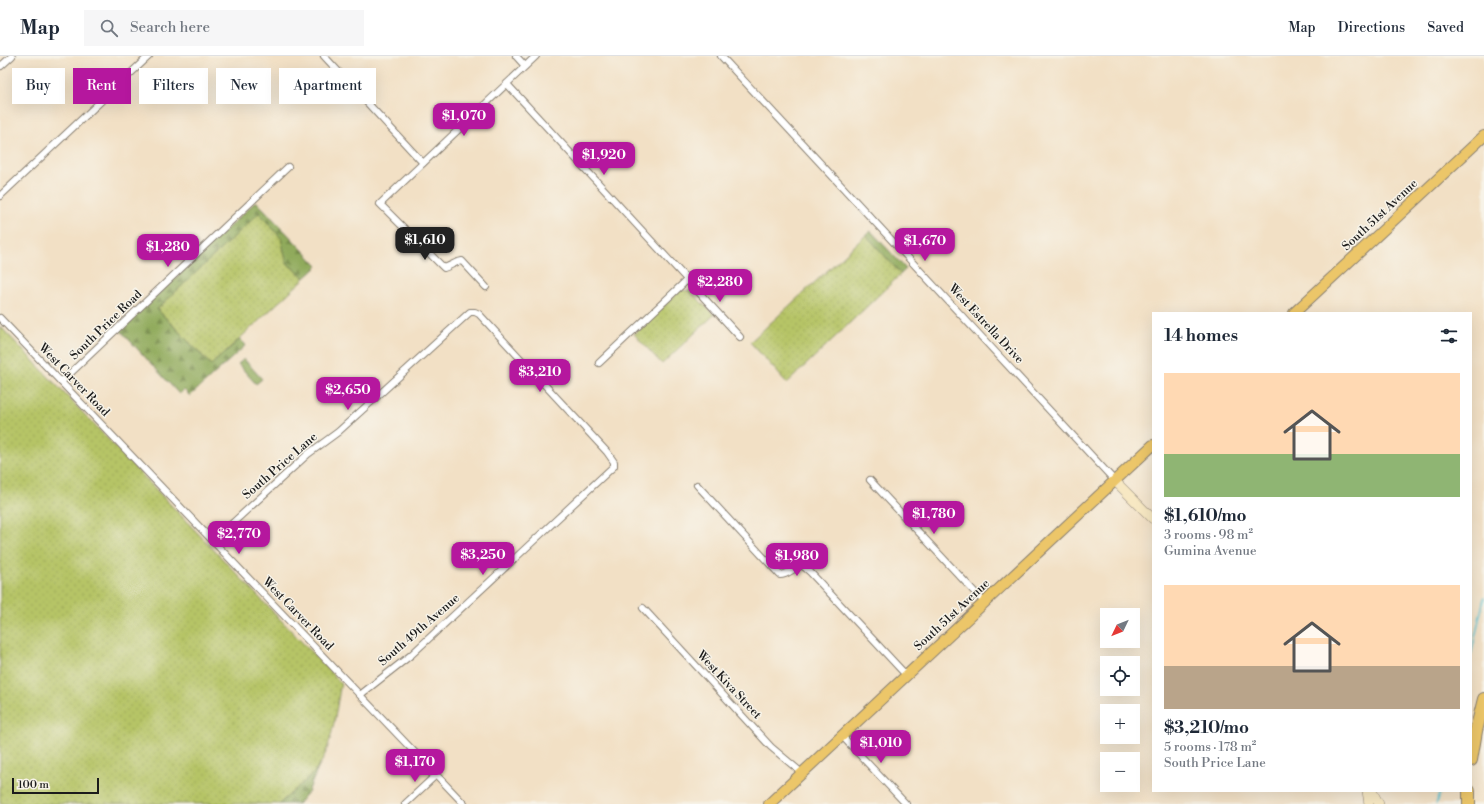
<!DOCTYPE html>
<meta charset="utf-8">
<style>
:root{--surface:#fff;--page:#f6f6f7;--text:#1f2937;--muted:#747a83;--line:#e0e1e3;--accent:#b5179e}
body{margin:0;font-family:"Libre Bodoni",serif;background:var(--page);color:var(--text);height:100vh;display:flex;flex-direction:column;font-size:15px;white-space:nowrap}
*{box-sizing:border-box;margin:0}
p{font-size:13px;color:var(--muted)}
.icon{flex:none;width:22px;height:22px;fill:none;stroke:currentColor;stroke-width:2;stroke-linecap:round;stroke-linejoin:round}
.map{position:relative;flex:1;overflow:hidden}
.sheet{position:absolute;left:1152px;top:256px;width:320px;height:480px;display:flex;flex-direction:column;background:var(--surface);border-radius:0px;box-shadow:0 4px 16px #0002}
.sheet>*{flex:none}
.hud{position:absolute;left:12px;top:12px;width:380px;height:36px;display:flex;gap:8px}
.needle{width:26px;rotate:227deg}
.controls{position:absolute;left:1100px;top:552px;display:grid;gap:8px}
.controls a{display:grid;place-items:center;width:40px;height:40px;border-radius:0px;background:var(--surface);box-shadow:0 4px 16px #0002;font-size:20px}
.scale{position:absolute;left:12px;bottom:10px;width:87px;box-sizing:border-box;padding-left:4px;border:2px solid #1c1c1c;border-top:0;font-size:11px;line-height:14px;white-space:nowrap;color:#1c1c1c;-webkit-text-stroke:3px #f7f3e8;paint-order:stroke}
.price{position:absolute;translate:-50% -34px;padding:0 9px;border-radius:8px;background:var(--accent);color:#fff;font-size:13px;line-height:26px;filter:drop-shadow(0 1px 2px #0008)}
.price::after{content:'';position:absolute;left:50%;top:24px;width:12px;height:9px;margin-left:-6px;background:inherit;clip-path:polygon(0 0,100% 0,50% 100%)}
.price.on{background:#222;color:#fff}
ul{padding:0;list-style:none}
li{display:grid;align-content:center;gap:8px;height:212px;padding:0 12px}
li span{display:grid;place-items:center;height:124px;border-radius:0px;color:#555}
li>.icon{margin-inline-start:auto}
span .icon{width:72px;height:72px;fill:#fffc;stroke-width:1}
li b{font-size:17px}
h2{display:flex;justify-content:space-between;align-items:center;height:48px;padding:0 12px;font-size:17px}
.chip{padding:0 14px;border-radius:0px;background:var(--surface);box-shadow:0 4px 16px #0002;font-size:14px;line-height:36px}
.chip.on{background:var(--accent);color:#fff}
header{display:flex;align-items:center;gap:24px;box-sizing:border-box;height:56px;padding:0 20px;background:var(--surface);border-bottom:1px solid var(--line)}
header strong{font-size:19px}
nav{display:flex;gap:22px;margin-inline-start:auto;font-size:14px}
.search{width:280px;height:36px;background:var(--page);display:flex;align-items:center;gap:10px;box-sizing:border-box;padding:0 14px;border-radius:0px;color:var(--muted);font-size:15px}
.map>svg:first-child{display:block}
.grass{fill:url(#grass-dots);stroke:#697041}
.forest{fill:url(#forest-firs);stroke:#56633c}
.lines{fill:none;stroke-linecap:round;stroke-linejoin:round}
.stream{stroke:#5ac4d5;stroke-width:1.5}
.minor-casing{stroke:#877e70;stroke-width:8}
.secondary-casing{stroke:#877e70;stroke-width:10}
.primary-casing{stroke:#877e70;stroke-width:12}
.motorway-casing{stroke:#877e70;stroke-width:14}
.minor{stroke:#fff;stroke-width:6}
.secondary{stroke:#f7e8c3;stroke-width:9}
.primary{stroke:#ecc669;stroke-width:10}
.motorway{stroke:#ecc669;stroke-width:12}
.labels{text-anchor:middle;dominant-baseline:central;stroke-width:3;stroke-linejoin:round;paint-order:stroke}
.street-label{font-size:12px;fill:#1c1c1c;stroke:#f7f3e8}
</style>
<header>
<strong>Map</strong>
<div class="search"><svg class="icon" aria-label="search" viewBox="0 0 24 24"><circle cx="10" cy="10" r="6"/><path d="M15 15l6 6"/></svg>Search here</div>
<nav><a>Map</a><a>Directions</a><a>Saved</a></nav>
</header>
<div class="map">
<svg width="1484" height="748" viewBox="0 0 1484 748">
<defs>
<pattern id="grass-dots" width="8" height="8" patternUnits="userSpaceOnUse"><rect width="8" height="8" fill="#b6c466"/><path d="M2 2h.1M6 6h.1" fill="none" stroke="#9ca858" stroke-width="1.8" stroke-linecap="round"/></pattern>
<pattern id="forest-firs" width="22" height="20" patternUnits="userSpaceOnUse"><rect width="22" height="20" fill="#90aa5b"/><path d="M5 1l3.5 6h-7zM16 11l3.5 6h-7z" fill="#758a4a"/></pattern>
</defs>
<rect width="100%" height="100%" fill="#f7f3e8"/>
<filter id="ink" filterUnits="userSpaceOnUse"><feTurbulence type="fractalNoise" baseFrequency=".025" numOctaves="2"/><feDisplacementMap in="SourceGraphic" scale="8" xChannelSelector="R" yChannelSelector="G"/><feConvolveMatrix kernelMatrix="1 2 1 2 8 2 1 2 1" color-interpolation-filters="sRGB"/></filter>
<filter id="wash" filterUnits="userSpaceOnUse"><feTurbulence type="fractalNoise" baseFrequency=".012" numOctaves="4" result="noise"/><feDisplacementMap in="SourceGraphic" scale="16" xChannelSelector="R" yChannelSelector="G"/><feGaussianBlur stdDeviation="0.9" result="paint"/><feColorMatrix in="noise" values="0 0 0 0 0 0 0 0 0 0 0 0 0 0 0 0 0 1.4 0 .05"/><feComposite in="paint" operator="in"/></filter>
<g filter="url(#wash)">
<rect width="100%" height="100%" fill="#f2e0c5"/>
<!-- grass -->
<g class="grass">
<polygon points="259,157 282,182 286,204 288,208 305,222 211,309 157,253"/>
<polygon points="866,179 901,218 787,327 750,286"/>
<polygon points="680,234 690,235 714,259 662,308 634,278"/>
<path d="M0 270 341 627C336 653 332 697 314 717 303 728 290 738 279 748H0Z"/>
</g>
<!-- forest -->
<g class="forest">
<polygon points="256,145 318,210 305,222 288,208 286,204 281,182 259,157 157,253 211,309 240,283 246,289 190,340 184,334 179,338 120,274"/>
<polygon points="871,175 906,213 901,218 866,179"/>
<polygon points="244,303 262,323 256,328 238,308"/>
<polygon points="320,707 308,736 298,748 279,748 314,717"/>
</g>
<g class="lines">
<!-- stream -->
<g class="stream">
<polyline points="1471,599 1484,542"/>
<polyline points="1436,748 1440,735"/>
</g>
</g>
</g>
<g filter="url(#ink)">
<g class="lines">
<defs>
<g id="minor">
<polyline points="324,0 423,107"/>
<polyline points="516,0 525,10"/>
<polyline points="721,0 1115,425"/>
<polyline points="0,9 1,10 12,0"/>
<polyline points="507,28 740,281"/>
<polyline points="0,140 149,0"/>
<path d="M486 231 462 205C454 206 451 210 444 212L380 148 536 0"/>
<polyline points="0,262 464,748"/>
<polyline points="599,307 687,224"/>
<polyline points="61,326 288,111"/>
<polyline points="870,424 984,546"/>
<path d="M697 429 780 519C788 519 793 512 802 509L810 516 906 619"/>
<polyline points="213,485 308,398 338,376 470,256 475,256 479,258 607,396 614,406 614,410 411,599 360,639"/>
<polyline points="643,552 771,691 802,717"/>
<polyline points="842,680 906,748"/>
<polyline points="405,748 436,719"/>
</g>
<g id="secondary">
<polyline points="1115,425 1153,463"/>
<polyline points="1367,735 1369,748"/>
<polyline points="1372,735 1379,748"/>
</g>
<g id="primary">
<polyline points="1294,257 1484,80"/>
<polyline points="769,748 1153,389"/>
</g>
<g id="motorway">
<polyline points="1471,704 1476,675 1484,643"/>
<polyline points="1469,748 1469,735"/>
</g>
</defs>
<!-- minor casing -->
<use href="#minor" class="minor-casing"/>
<!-- secondary casing -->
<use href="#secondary" class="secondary-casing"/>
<!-- primary casing -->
<use href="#primary" class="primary-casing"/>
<!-- motorway casing -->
<use href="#motorway" class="motorway-casing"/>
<!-- minor -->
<use href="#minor" class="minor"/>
<!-- secondary -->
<use href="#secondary" class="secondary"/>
<!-- primary -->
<use href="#primary" class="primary"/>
<!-- motorway -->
<use href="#motorway" class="motorway"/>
</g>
</g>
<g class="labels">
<!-- street labels -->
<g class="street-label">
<text transform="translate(1380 159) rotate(-43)">South 51st Avenue</text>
<text transform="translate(986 268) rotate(47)">West Estrella Drive</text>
<text transform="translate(106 269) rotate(-44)">South Price Road</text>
<text transform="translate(74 324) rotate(46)">West Carver Road</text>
<text transform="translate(280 410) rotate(-41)">South Price Lane</text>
<text transform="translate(298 558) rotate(46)">West Carver Road</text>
<text transform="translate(952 559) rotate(-43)">South 51st Avenue</text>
<text transform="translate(419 574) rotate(-41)">South 49th Avenue</text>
<text transform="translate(729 629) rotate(47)">West Kiva Street</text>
</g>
</g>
</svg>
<div class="controls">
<a><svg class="needle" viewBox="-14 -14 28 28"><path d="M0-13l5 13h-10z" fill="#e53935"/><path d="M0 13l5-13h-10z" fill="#747a83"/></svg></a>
<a><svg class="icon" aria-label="locate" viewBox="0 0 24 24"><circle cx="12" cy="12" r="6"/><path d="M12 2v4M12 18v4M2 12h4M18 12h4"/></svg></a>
<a>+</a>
<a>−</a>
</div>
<div class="scale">100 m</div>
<b class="price" style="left:464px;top:81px">$1,070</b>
<b class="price" style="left:604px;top:120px">$1,920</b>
<b class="price on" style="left:425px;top:205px">$1,610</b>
<b class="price" style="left:925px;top:206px">$1,670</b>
<b class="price" style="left:168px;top:212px">$1,280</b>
<b class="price" style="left:720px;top:247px">$2,280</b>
<b class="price" style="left:540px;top:337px">$3,210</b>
<b class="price" style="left:348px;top:355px">$2,650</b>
<b class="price" style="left:934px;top:479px">$1,780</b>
<b class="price" style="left:239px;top:499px">$2,770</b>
<b class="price" style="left:483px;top:520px">$3,250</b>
<b class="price" style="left:797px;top:521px">$1,980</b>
<b class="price" style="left:881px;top:708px">$1,010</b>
<b class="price" style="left:415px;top:727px">$1,170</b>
<div class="hud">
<a class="chip">Buy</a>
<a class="chip on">Rent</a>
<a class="chip">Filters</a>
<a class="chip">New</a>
<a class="chip">Apartment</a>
</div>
<section class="sheet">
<h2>14 homes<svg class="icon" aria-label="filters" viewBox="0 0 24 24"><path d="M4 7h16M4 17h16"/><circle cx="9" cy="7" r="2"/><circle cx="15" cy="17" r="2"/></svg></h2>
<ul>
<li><span style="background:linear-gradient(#ffd9b3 65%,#8fb573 0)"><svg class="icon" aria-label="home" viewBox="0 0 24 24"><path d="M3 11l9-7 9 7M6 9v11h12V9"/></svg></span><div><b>$1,610/mo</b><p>3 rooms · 98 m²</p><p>Gumina Avenue</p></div></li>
<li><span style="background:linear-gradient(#ffd9b3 65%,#b9a48a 0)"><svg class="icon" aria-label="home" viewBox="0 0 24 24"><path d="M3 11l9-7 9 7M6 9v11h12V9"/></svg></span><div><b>$3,210/mo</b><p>5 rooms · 178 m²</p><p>South Price Lane</p></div></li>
</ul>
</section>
</div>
